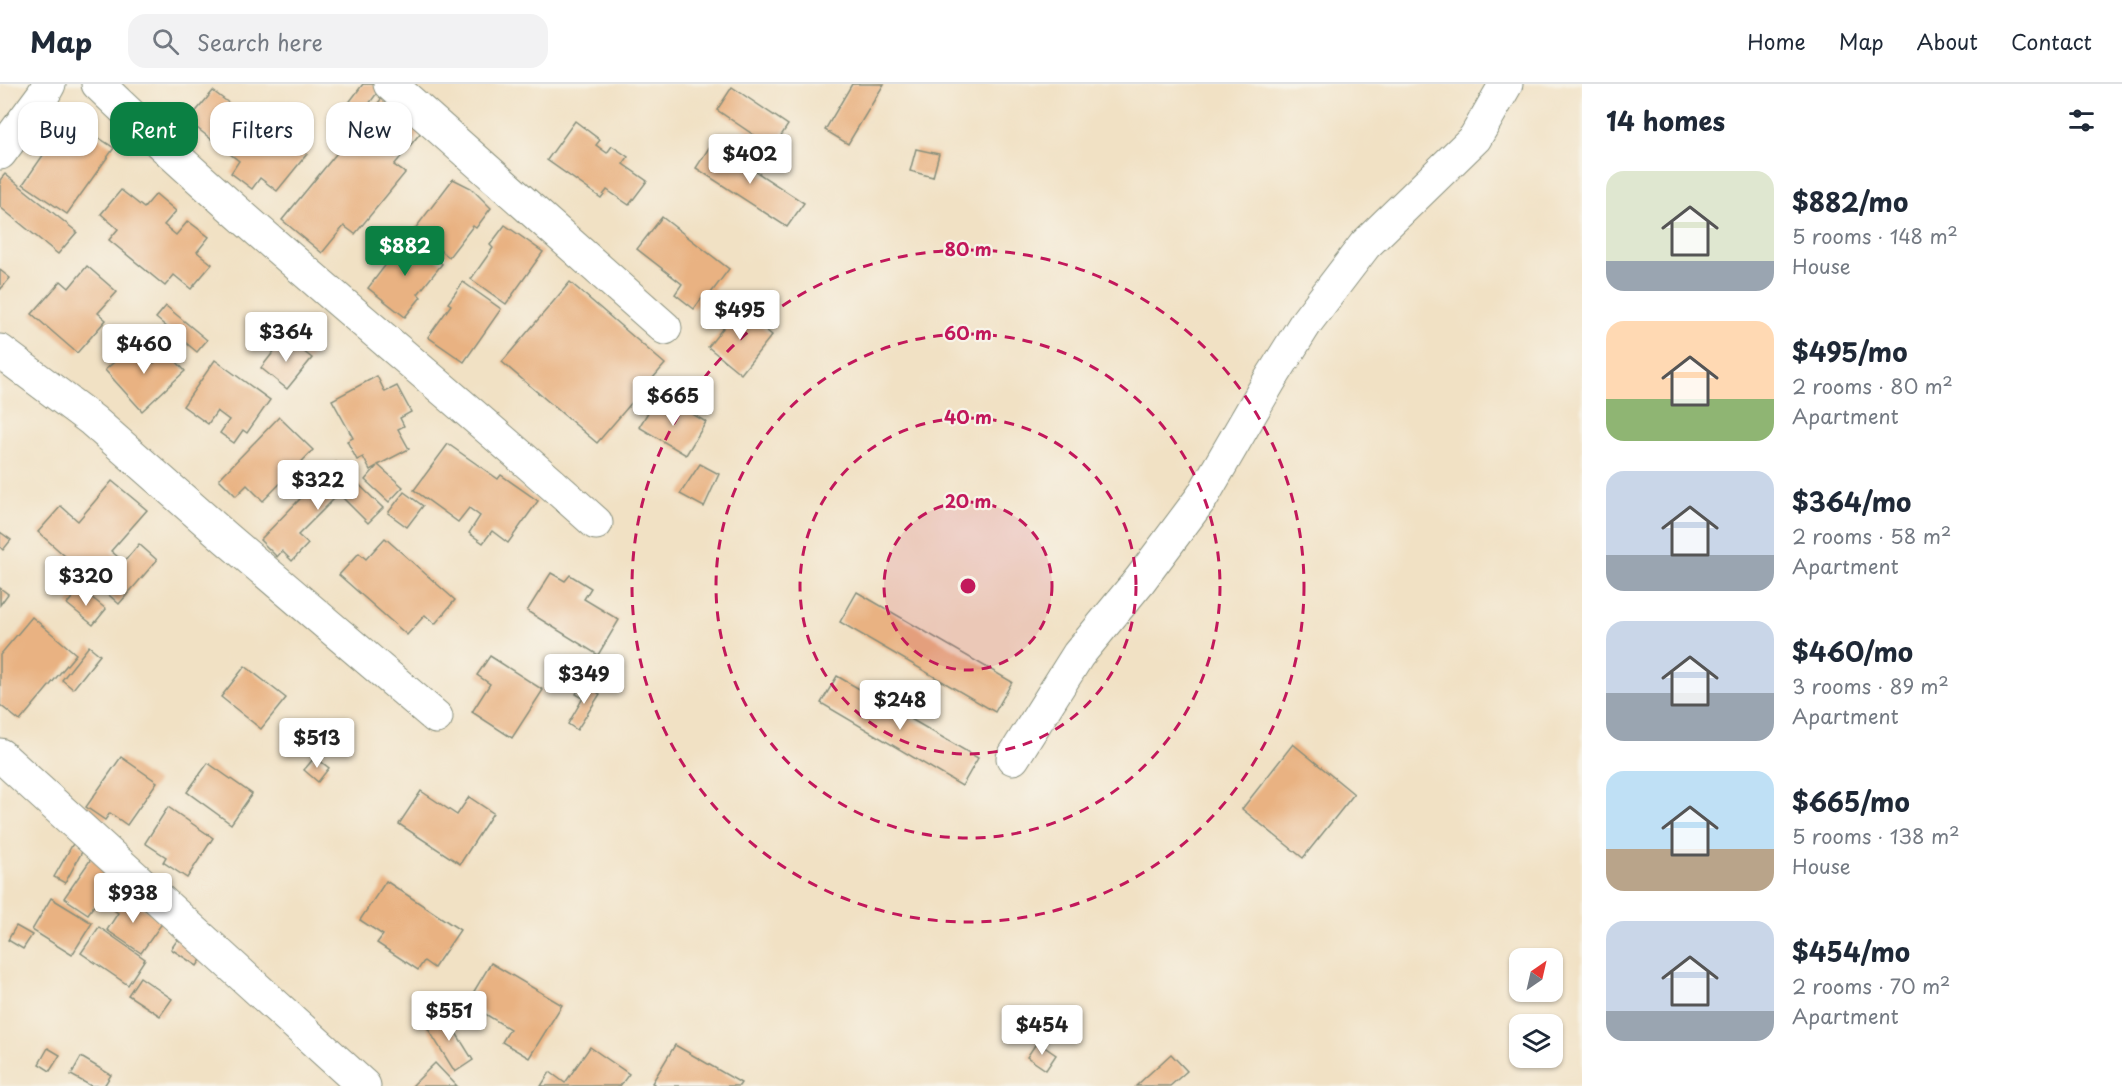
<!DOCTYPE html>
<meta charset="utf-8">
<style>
:root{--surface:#fff;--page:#f2f2f3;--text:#1f2937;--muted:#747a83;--line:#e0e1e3;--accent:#0b8043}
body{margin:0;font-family:"Playpen Sans",sans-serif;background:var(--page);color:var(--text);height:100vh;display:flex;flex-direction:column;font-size:22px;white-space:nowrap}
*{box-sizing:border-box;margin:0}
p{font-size:20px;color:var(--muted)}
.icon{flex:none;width:33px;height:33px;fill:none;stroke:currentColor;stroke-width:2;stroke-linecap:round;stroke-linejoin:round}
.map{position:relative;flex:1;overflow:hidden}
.sheet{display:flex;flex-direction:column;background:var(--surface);width:540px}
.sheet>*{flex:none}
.hud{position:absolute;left:18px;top:18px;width:570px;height:54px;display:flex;gap:12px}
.needle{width:39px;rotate:34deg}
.controls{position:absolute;left:1509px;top:864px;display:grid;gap:12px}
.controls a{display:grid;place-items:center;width:54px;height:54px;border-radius:12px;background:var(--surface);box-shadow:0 2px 4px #0004;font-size:30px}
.price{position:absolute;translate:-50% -51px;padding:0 14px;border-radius:6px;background:#fff;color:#222;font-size:20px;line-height:39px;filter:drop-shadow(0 2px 3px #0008)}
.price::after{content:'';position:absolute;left:50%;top:36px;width:18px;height:14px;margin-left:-9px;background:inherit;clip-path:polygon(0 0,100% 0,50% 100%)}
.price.current{background:var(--accent);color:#fff}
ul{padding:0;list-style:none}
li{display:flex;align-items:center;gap:18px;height:150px;padding:0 24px}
li span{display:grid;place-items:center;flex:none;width:168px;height:120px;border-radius:18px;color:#555}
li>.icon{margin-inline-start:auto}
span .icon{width:72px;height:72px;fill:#fffc;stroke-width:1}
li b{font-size:26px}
h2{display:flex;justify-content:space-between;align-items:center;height:72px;padding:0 24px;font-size:26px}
.tag{padding:0 21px;border-radius:18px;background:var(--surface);box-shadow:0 2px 4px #0004;font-size:21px;line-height:54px}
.tag.current{background:var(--accent);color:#fff}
header{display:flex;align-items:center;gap:36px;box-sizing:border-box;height:84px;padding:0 30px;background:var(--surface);border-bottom:2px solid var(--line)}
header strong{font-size:28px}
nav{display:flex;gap:33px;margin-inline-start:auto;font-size:21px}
.search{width:420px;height:54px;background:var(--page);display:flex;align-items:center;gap:15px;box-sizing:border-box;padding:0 21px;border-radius:18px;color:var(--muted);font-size:22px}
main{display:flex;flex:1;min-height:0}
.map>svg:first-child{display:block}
.building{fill:#e9b282}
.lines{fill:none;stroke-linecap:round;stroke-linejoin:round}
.street-casing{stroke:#888f7c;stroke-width:35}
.street{stroke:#fff;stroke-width:33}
.ring{fill:none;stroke:#c2185b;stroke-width:3;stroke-dasharray:10 8}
.centre{fill:#c2185b;stroke:#f7f3e8;stroke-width:3}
.ring-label{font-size:18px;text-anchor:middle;font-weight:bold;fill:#c2185b;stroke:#f7f3e8;stroke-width:4.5;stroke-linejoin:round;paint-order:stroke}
</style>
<header>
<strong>Map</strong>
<div class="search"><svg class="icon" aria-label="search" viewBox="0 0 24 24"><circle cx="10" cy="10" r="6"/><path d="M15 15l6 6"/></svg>Search here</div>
<nav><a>Home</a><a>Map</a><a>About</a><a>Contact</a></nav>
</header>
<main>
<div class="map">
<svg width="1582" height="1002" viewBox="0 0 1582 1002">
<rect width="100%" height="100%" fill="#f7f3e8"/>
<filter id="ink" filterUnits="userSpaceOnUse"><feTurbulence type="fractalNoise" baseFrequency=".0167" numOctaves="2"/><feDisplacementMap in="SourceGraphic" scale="12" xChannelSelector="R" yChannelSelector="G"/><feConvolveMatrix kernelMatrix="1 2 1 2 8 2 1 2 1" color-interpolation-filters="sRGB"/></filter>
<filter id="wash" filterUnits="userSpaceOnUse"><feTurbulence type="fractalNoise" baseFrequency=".008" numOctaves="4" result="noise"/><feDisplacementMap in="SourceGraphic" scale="24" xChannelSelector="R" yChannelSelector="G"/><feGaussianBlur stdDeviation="1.35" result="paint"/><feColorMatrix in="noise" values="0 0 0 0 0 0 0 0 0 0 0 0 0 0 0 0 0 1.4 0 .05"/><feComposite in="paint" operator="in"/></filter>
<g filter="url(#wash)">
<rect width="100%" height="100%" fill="#f1e1c4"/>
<g id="blocks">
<!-- building -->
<g class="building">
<polygon points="363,0 373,0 380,5 352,43 338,33"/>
<polygon points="852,0 884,0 848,60 825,46"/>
<polygon points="732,3 788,41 773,64 717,26"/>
<polygon points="213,7 251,36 257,28 282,48 275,56 284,63 289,56 307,70 277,107 260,94 252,105 231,89 239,77 188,37"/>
<polygon points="382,14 422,47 394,81 405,89 355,150 344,142 322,169 282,136"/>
<polygon points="69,34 114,64 67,130 23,100"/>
<polygon points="575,37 600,56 596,61 607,69 612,62 628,73 623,80 647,97 629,121 607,106 601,114 547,76"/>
<polygon points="712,59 804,119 787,143 696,84"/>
<polygon points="916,65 939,70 933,93 910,87"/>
<polygon points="5,90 77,148 58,170 0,123 0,96"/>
<polygon points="453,95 471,104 491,124 476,144 473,142 449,173 414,146"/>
<polygon points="121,106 144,124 156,110 176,127 164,141 176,151 188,137 209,153 197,168 212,180 191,205 174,191 165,202 109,156 118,145 101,130"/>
<polygon points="662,133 729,185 705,217 702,214 694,225 675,210 682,200 637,165"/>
<polygon points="505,141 543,168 506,220 471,195 493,164 490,161"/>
<polygon points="407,153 442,180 418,210 421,213 405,233 368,204"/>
<polygon points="87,182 117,208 98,229 106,236 77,269 32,230 61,197 69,204"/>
<polygon points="0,186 10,194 0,206"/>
<polygon points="463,198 501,225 464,278 428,253 451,221 448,219"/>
<polygon points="570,198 665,280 597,359 502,278"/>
<polygon points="166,222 207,256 197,268 156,234"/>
<polygon points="739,224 772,251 741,290 708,263"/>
<polygon points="285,253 312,274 287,305 261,284"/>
<polygon points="136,259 154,279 167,267 185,287 142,327 105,286"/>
<polygon points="215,276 270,316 247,349 243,346 234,359 220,349 229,336 217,327 208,340 183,322"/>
<polygon points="377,292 385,308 397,302 411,328 400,334 404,342 398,345 409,365 378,381 403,403 389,418 365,396 377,382 370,386 363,373 357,376 347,357 353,354 332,316"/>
<polygon points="655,317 676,329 681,323 706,338 686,371 639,343"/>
<polygon points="279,333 313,366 263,417 247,401 236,412 219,395"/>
<polygon points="448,360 498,395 501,391 538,417 508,459 492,447 483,459 469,449 480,432 469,424 458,438 414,406"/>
<polygon points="336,378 383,424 368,439 339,410 298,451 308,460 292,477 282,467 277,473 260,456"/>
<polygon points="700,380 719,390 704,423 680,410"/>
<polygon points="112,397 147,426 111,467 124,478 139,460 157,476 119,520 38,448 61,422 78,437"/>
<polygon points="404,408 423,422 407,443 388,429"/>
<polygon points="0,448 11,456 3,466 0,463"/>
<polygon points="385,454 455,516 435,540 425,531 407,551 339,491 359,469 366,475"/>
<polygon points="551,489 565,497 570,491 591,504 584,515 619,536 598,571 527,527"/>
<polygon points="0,504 8,510 0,521"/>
<polygon points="80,504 106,525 93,541 67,520"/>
<polygon points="857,508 1012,598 995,628 840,538"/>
<polygon points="32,533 76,570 20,637 0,621 0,571"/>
<polygon points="89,562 100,571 73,605 62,596"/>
<polygon points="490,572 543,606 512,654 472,628 490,600 477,591"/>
<polygon points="245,582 286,614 261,645 221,613"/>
<polygon points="837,592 978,674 962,702 821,619"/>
<polygon points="582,599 600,610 577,646 568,640 583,614 576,610"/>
<polygon points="1293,660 1354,710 1303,774 1242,725"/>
<polygon points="121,673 157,698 127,741 110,729 105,736 86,723"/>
<polygon points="315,673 329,684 318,698 304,686"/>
<polygon points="208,679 252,710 231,740 187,708"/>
<polygon points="421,707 457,731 469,713 493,729 460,780 399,740"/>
<polygon points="168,723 213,754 187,794 163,778 166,773 145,759"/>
<polygon points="74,758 84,764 65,799 54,793"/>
<polygon points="93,772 117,789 88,830 64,814"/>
<polygon points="386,797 460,846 434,884 424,877 418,886 377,859 383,851 360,836"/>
<polygon points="121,809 163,838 141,869 107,846 118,829 111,824"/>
<polygon points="51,814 92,839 72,871 32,846"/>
<polygon points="16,842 32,851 23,865 8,856"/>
<polygon points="99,843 145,875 128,901 81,869"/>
<polygon points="183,848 208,865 197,882 171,865"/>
<polygon points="491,879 562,921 529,974 502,958 510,945 467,919"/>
<polygon points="140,893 172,915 160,932 128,911"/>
<polygon points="443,928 473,976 455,988 425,940"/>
<polygon points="1037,958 1056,971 1046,986 1027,973"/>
<polygon points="675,961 741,999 739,1002 657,1002 652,999"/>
<polygon points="590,963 629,990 620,1002 541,1002 550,988 565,999"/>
<polygon points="48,964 60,971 50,987 39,980"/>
<polygon points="1171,970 1187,987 1170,1002 1136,1002"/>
<polygon points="81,973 111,991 104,1002 91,1002 71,991"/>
<polygon points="435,979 457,1002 412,1002"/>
</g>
</g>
</g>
<g filter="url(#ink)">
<use href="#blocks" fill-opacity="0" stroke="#888f7c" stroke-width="1.5"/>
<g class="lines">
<defs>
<g id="street">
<path d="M98 0C257 154 432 291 596 439"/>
<polyline points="390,0 665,244"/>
<polyline points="0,69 43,11 49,0"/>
<polyline points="0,267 92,336 226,454 436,633"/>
<polyline points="0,671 364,1002"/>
<polyline points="1013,674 1078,571 1140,496 1202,413 1270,296 1307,237 1365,161 1475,54 1506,0"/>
</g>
</defs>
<!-- street casing -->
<use href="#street" class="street-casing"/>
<!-- street -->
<use href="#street" class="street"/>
</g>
</g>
<!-- distance rings -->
<circle cx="968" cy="502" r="84" fill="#c2185b" fill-opacity=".12"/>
<g class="ring">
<circle cx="968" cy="502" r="84"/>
<circle cx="968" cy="502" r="168"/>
<circle cx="968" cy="502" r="252"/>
<circle cx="968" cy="502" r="336"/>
</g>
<circle cx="968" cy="502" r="9" class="centre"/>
<g class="ring-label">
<text x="968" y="172">80 m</text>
<text x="968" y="256">60 m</text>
<text x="968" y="340">40 m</text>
<text x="968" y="424">20 m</text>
</g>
</svg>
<div class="controls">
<a><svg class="needle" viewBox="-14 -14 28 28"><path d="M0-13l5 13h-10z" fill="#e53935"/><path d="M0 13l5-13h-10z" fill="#747a83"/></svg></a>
<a><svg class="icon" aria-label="layers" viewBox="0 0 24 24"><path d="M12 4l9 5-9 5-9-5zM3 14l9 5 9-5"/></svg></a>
</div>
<b class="price" style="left:750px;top:101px">$402</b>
<b class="price current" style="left:405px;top:193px">$882</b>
<b class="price" style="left:740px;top:257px">$495</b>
<b class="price" style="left:286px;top:279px">$364</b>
<b class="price" style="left:144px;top:291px">$460</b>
<b class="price" style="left:673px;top:343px">$665</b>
<b class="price" style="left:318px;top:427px">$322</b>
<b class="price" style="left:86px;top:523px">$320</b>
<b class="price" style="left:584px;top:621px">$349</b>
<b class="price" style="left:900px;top:647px">$248</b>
<b class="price" style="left:317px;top:685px">$513</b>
<b class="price" style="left:133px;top:840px">$938</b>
<b class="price" style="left:449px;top:958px">$551</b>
<b class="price" style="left:1042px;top:972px">$454</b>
<div class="hud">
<a class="tag">Buy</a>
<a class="tag current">Rent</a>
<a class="tag">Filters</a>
<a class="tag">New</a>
</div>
</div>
<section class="sheet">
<h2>14 homes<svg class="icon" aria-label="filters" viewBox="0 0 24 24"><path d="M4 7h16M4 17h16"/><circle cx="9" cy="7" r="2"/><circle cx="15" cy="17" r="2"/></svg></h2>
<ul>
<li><span style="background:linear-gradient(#dfe7d0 75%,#9aa5b1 0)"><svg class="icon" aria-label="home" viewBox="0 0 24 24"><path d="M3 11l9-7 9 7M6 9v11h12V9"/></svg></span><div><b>$882/mo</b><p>5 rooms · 148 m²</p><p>House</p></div></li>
<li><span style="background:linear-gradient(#ffd9b3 65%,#8fb573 0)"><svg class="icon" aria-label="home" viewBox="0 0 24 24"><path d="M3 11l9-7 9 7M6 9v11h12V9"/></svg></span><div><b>$495/mo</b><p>2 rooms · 80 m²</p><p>Apartment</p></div></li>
<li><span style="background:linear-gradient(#c9d6e8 70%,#9aa5b1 0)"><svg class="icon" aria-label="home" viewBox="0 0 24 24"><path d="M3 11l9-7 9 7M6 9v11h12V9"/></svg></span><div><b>$364/mo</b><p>2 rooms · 58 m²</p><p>Apartment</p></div></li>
<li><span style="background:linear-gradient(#c9d6e8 60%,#9aa5b1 0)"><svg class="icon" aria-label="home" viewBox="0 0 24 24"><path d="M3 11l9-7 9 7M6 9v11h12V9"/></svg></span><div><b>$460/mo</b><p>3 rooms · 89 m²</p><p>Apartment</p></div></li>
<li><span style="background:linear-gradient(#bfe0f5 65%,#b9a48a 0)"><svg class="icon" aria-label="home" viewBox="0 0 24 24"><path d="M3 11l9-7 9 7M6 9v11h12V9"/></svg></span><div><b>$665/mo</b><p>5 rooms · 138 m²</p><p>House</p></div></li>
<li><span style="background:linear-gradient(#c9d6e8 75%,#9aa5b1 0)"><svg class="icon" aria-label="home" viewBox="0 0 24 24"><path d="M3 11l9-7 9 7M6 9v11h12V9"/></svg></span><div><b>$454/mo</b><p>2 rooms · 70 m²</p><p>Apartment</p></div></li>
</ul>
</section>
</main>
